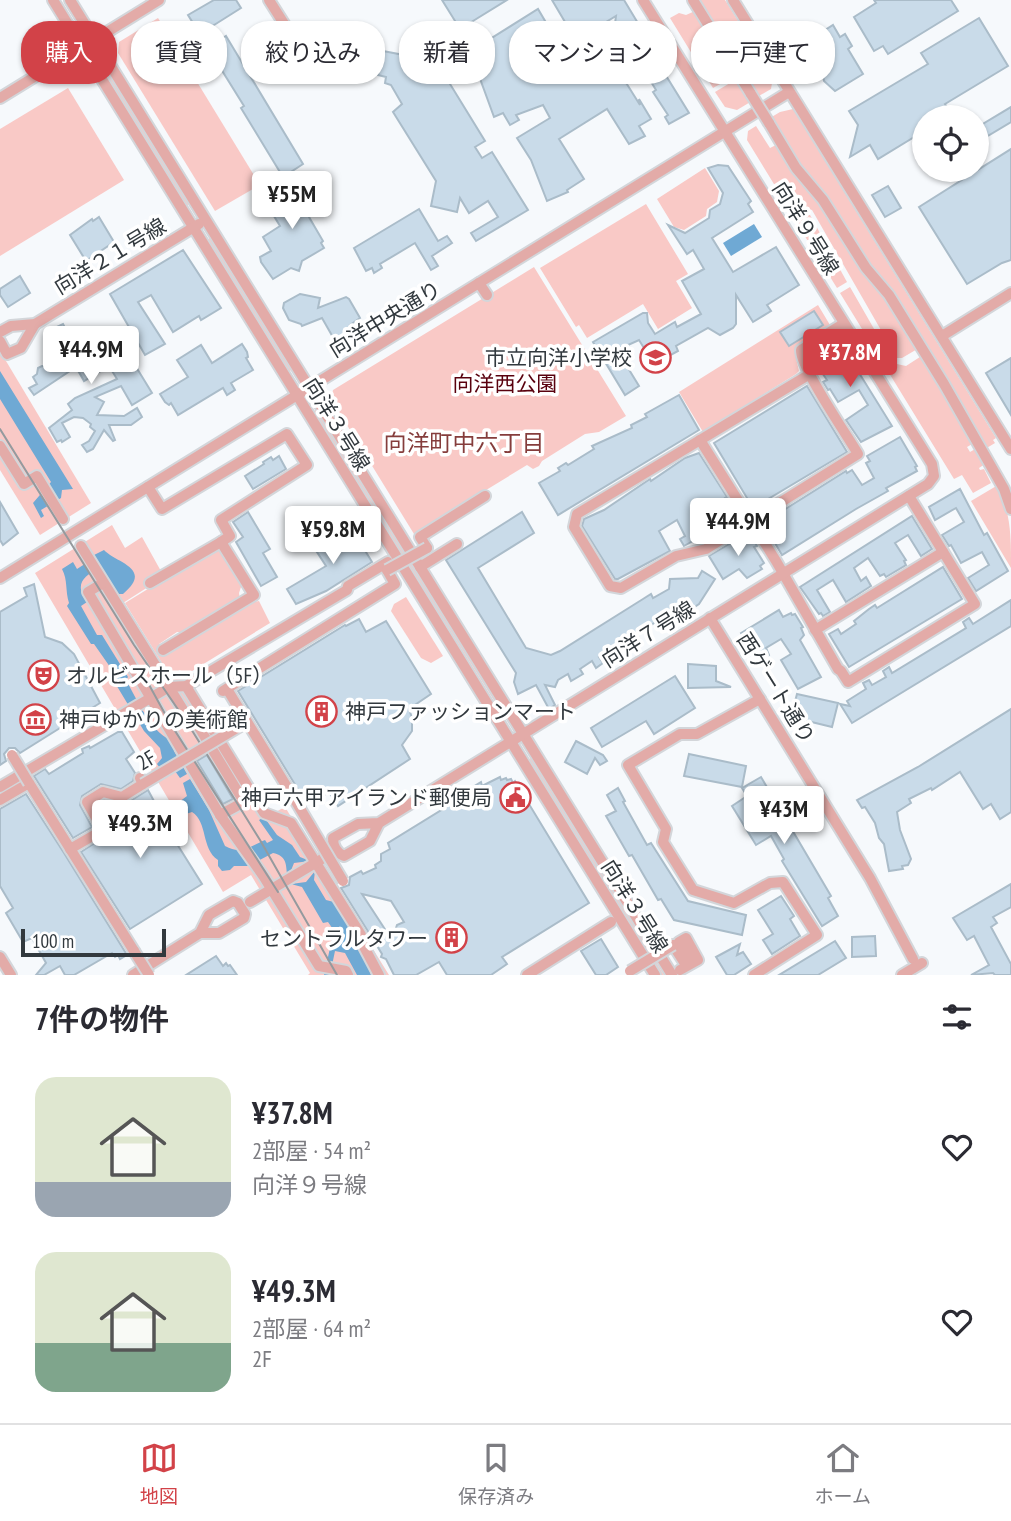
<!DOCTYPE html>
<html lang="ja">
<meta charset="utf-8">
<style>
:root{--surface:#fff;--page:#f2f2f3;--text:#2b2b33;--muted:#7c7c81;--line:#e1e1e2;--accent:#d24248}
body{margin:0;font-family:"PT Sans Narrow","Noto Sans JP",sans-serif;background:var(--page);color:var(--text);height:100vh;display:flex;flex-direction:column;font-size:26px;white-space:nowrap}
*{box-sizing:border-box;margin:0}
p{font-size:23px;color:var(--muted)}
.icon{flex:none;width:38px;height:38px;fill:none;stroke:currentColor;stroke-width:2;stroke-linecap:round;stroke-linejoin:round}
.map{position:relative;height:975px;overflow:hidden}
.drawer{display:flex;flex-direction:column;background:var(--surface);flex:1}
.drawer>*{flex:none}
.banner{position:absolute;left:21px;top:21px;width:970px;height:63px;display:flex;gap:14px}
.tools{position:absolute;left:912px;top:105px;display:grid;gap:14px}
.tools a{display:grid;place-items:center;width:77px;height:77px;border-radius:50%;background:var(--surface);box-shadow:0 2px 5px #0004;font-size:35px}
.scale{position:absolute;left:21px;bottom:18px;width:145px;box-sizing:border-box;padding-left:7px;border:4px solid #32393e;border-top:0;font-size:19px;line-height:24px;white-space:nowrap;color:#32393e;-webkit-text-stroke:5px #fff;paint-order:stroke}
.price{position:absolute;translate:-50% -60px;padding:0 16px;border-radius:7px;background:#fff;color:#222;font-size:23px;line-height:46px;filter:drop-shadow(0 2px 4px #0008)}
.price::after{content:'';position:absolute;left:50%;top:42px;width:21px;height:16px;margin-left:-10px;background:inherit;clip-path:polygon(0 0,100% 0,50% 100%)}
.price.current{background:var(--accent);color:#fff}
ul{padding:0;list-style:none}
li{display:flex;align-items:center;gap:21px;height:175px;padding:0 35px}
li span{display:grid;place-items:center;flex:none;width:196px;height:140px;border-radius:21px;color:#555}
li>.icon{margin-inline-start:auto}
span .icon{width:84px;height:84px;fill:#fffc;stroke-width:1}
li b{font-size:30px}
h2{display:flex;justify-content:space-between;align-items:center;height:84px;padding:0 35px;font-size:30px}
.pill{padding:0 24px;border-radius:28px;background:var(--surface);box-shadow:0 2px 5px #0004;font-size:24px;line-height:63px}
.pill.current{background:var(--accent);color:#fff}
.dock{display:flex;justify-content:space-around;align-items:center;height:98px;border-top:2px solid var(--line);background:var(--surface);font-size:19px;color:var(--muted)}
.dock a{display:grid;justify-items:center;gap:4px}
.dock .current{color:var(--accent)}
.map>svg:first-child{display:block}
.green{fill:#f9c9c6}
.water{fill:#6fa9d4}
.building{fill:#c9dbe9;stroke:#aabcc9;stroke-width:2;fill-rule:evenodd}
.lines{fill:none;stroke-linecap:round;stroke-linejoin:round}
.minor-casing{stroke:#d3d6da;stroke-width:14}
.minor{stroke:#e3aba8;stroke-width:10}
.tram{stroke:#959a9e;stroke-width:2}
.minor-bridge-casing{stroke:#d3d6da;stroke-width:14;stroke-linecap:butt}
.minor-bridge{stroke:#e3aba8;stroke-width:10}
.labels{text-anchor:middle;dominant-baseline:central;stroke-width:7;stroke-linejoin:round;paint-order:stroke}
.street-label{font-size:21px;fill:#32393e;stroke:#fff}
.poi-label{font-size:21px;fill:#32393e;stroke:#fff;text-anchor:end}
.park-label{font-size:21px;fill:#59010e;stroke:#fff}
.neighbourhood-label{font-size:23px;fill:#853d3c;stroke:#fff}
</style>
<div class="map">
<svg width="1011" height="975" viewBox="0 0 1011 975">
<rect width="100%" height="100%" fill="#f6f9fc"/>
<!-- green -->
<g class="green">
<polygon points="695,0 725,0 773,77 771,89 757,97"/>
<polygon points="695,11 732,71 731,78 713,88 670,18 679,13 686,15"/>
<polygon points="158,18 260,185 215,211 118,53 119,42"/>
<polygon points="102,62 189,204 186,206 99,63"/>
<polygon points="735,80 738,80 752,101 737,110 725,107 715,92"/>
<polygon points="68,88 124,180 0,256 0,129"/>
<polygon points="793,109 996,438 993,440 995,443 985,449 873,270 797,163 770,118 780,112"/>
<polygon points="756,126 770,148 778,144 824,205 919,348 902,358 897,358 812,210 805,208 791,212 747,140 748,131"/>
<polygon points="705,168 719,191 717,202 707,209 706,216 684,230 674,227 657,199"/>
<polygon points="646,204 688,274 676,281 692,308 658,329 643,304 587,338 579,325 576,327 540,268"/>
<polygon points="803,213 810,215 847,282 837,288 793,217"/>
<polygon points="210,238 292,370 289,371 207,240"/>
<polygon points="534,267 626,416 599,432 585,434 542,461 539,466 533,469 527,465 414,534 331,399 333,390"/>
<polygon points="850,287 889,355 897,364 906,366 923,355 974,443 967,447 970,452 977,448 985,464 979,468 980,470 984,469 991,483 973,493 962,475 954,479 840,293"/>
<polygon points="818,305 830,325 798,346 796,358 799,371 796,374 703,432 679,392"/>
<polygon points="0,351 91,503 40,535 0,470"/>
<polygon points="316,410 508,716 505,718 313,412"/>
<path d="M998 485C1011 515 1011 536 1011 568L971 501Z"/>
<polygon points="112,525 125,548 142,537 162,573 148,587 123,603 170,677 180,672 268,816 285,807 389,975 308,975 310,973 251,875 223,892 35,573"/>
<polygon points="213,549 221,549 242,584 239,593 240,600 188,632 177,632 159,644 163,651 245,604 259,601 270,623 184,676 180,670 170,676 125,603"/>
<polygon points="406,597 443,656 431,663 421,658 391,611 394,604"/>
<polygon points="532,758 664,975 660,975 529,759"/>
</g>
<!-- water -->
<g class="water">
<polygon points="754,224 762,237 731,256 723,243"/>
<polygon points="0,371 73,489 62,490 61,498 41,510 44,516 41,518 33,503 51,482 0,399"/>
<path d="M104 550C116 563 154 568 123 594H117L100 567C83 577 74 584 87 602L81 606 97 635H102L128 677 126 680C135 696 154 738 173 740L174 751 187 774 180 778 175 771 165 775 157 764 162 758 160 748 144 731 112 678 115 674 94 644H91L67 606 69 603C65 591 68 580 62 569L73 562 77 569 94 558 92 556Z"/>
<path d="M190 779 209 810 225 846C241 855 249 847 265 840L267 843 273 840 259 820 264 817 277 835 292 845 300 857 310 861 294 863 290 873 287 874C286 863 286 856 273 853L248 866H234L230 870 222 871 218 866V860C201 849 208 822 192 812L186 814 179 802 187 796 183 783Z"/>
<polygon points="315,871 314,880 326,900 338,903 357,934 371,975 357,975 345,953 335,951 330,975 324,975 332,939 336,940 337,935 328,922 323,923 302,887 291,884 306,882"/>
</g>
<!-- building -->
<g class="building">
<polygon points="214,0 236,0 241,8 203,32 201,29 198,31 188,15"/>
<polygon points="442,0 507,0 460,29"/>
<polygon points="552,0 624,0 668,73 665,74 689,113 669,124 665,117 668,115 653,92 656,90 642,67 620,35 613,39 616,16 593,30 640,105 639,99 651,119 639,126 645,136 629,144 607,109 559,139 584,179 567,190 568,192 547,201 531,160 517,138 550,118 543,105 516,115 519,120 510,125 503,113 494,117 479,76 466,54 538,9 551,31 565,22"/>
<polygon points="874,0 951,0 958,11 888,54 883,46 874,51 854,17 876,3"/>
<polygon points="979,18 1008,66 945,104 951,114 946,117 924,117 924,131 878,159 870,145 850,157 858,125 849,111 928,64 921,53"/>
<polygon points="833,25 840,37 845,34 852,46 848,49 863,74 835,91 824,81 822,71 805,43"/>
<polygon points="226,36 303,164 283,177 241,108 244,106 208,48"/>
<polygon points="315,38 325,55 292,74 291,73 287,75 279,63 284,60 282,58"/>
<polygon points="383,51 404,55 405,52 424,56 421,70 438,60 444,70 442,71 485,141 475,147 482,158 492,152 528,210 476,241 471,233 498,217 488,201 469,213 460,198 457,212 431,206 436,181 393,112 402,104 391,85 385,83 386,77 378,75"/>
<polygon points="1011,107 1011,122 976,143 976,128"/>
<polygon points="1011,149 1011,260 1002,263 967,284 919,207"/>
<polygon points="718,165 728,166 751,201 748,204 753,212 712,238 733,272 776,247 799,285 767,305 771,311 753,322 736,295 736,324 733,328 720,335 708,328 676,346 678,351 667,357 662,350 651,355 647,353 639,340 617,350 639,386 625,395 593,342 643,313 647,313 648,323 655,334 675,322 677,327 701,314 682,281 704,269 693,250 687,254 668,225 685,233 709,218 710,210 720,204 723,193 708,168"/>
<polygon points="307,183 323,209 309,217 323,241 321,243 324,248 302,261 299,271 291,268 273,279 261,262 260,257 271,251 263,237 280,226 260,193 268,188 276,201"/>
<polygon points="888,186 901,208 885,217 872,195"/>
<polygon points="419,209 438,241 447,236 452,243 432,256 438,266 431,270 415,243 380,264 382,268 374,273 372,268 366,271 354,248"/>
<polygon points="99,217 114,242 86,261 70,235 92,219 93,221"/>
<polygon points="183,250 221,308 201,320 199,316 173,332 151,295 138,302 165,344 145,355 110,294"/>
<polygon points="20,276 30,293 8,307 0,295 0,289"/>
<polygon points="300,294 320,298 318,308 346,297 349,299 360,318 350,325 356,335 338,346 322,318 302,326 301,324 289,320 283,308 284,303"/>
<polygon points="814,311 823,325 789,346 780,332"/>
<polygon points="63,324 67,332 71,330 87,364 106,352 111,359 116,356 121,362 130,357 152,393 132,405 121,386 95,397 104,402 97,415 124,416 137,408 142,417 131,425 109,425 115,440 113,441 104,430 93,449 87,452 82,445 89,441 95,431 90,427 91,424 83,418 74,417 62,423 70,437 62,442 61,440 57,442 49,428 72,410 68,404 75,398 117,379 109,366 84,381 76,367 34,395 29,388 37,384 33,377 37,374 38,368 42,366 61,369 54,356 57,354 46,332"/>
<polygon points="838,339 892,426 861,442 846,420 868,405 859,390 838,402 830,389 828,390 823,382 827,380 818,367 816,368 810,356"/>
<polygon points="242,344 247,352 248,357 246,358 253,370 231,383 235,390 227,395 223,388 178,415 171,403 169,405 165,402 160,394 188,377 177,360 201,345 212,363"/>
<polygon points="1011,358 1011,415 986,373"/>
<polygon points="807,386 847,452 753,508 714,443"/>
<polygon points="679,395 699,430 558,515 539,483 560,471 558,468 566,463 568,465 594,449 592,446 632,428 631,425 647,417 645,414"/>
<polygon points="900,437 917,466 915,467 917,471 886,488 888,491 856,509 782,555 763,523 846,471 847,473 852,470 862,485 874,478 866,463 870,461 867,456"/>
<polygon points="699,453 727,497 725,498 736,520 724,527 723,524 684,546 680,539 685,536 677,520 659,531 670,551 618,579 615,579 582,526 584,519 604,510 650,479 651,481 685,458"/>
<polygon points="279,456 286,469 253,489 245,476 264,464 263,462 271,457 273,460"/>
<polygon points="960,489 984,535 987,533 1008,571 976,591 968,578 989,565 982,552 961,563 951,545 949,546 942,535 964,522 956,508 935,520 929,507"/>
<polygon points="0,502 18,533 3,545 0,540"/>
<polygon points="248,512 270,549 263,553 277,577 261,586 236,542 243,537 233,522"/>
<polygon points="522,512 534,533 478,568 526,648 551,655 560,651 643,599 651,594 653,598 669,589 670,579 698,578 702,571 715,579 699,604 681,616 660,629 656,622 599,657 603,663 596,668 592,661 580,669 583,674 571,681 568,674 558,680 555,687 545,685 555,705 549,709 536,685 518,694 514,682 516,673 446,560"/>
<polygon points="912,516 932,549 921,556 908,535 895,543 906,560 904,561 906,565 886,577 884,574 880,576 868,558 854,568 861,581 866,577 871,586 846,602 833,580 817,590 830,612 823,616 821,613 819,614 800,587"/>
<polygon points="345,531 355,534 372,562 326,591 296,604 287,589 326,566 315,549"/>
<polygon points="746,534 748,537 751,535 757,546 754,547 764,563 760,566 762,569 747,578 739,569 723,579 709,556"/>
<polygon points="943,567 962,599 849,667 829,634 838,629 841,634 856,624 854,621 869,609 875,605 877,608"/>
<polygon points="34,584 45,637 62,643 74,654 100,703 20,753 15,748 9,748 4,754 6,761 0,765 0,612 27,596 24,588"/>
<polygon points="1011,600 1011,626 852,723 840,704 850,706 847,701 866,689 863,683 869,680 872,685 886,677 883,671 889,667 892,673 966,628 963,622 969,618 973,624"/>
<polygon points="779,610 783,617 791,613 792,615 795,614 803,627 801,628 804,635 800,640 821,677 798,689 781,660 791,654 781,639 766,648 769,655 762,662 754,658 741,633"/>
<polygon points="359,619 366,632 386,621 431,694 409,709 412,718 412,731 402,745 410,759 338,806 329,792 315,801 309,792 302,796 238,691 345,625 346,626"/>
<polygon points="688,664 716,666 716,681 731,687 688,688"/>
<polygon points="675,676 695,708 654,734 646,721 602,747 591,728"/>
<polygon points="797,694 838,703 832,727 791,717"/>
<polygon points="1011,709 1011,812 1000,819 991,804 983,809 960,772 932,790 931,788 909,799 911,803 897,812 900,830 911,859 908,865 902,866 903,869 889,871 884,844 879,838 875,823 865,807 862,808 857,800 918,767"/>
<polygon points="118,732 122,732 134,752 126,759 135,773 133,781 121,789 101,784 82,796 80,805 92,827 73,838 34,776 45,769 49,774 83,753 82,749 89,746 90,748"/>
<polygon points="576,741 603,755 607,761 600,765 595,758 587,774 565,762"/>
<polygon points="689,754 746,766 742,787 684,776"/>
<polygon points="207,755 233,799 223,804 197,761"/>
<path d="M500 777 501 780 506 778 507 780 511 779 513 783 515 781 589 903 502 957 507 964 491 975H447L439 962 416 975H394L386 959 381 957 382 954 341 888 349 885 350 877 361 871 363 874 376 868 375 865 381 861V854L390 849 388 843 464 796 463 793 481 782 482 786ZM362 894 391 901 404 922 397 925 392 940Z"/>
<polygon points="761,777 831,896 828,898 838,916 822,926 782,861 784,859 771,836 756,845 732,806 747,796 742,788"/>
<polygon points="618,788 625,801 623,802 647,845 651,843 688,901 746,915 742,935 674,920 661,899 658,900 632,855 629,856 606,816 616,811 607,795"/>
<polygon points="148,790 162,816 168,817 171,821 171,826 173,827 172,836 202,884 130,929 81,852 110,833 110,826 98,805 104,800 124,805"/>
<polygon points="26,794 64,853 127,955 120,959 118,955 115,957 112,953 74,975 65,975 60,966 44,975 36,975 46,963 32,938 23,942 6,913 13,908 0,886 0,809"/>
<polygon points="1011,884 1011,907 993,917 997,923 991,927 1011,964 1011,975 995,975 993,973 971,975 989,965 974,936 967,940 953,918"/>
<polygon points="781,896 794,916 790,919 800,936 772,954 763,940 773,934 758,910"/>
<polygon points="875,936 876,956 852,957 852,937"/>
<polygon points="601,939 618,967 606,975 596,975 581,951"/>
<polygon points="835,941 846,958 818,975 779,975"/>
<polygon points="740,944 737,955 743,952 751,964 734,975 727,975 716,957"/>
<polygon points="216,956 223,966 226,963 228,966 230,965 237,975 186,975"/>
</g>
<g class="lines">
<defs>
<g id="minor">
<polyline points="53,0 655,975"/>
<polyline points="70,0 672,975"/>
<polyline points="269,0 288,30"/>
<polyline points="693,0 751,94"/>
<polyline points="733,0 1011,449"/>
<polyline points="0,98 159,0"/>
<polyline points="769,123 796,168 823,200 866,268 889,295 944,384 1004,489 1011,509"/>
<polyline points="479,283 487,295"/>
<polyline points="0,332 11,326 35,324 199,224"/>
<polyline points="942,336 1011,293"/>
<polyline points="0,341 7,354 21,348 35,324"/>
<path d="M810 374 577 514 574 527 610 586 621 588 676 556 706 549 858 454C847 435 800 367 801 350L843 324"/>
<polyline points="700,440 776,561 838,669 841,671 848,682 975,604 909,496"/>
<polyline points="0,446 24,484 37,476 63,519"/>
<polyline points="148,487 162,509 287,434 307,465 221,520 230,536 221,542"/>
<polyline points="81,546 190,721 197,724 244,802 220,815 264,877 319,966 346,971 348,975"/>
<polyline points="427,548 420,537 485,496"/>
<polyline points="420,567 457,544"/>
<polyline points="0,578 789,92"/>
<polyline points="103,583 88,592 220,815"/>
<polyline points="150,583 221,542 254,595 163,650"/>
<polyline points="710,618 870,878 913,959"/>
<polyline points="815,630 943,552"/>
<polyline points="186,686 264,813 291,823 361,935 362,943 379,975"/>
<polyline points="227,689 295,800"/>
<polyline points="223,691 395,584 387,570"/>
<polyline points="0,787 169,687 186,686 347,590 348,586 388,562"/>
<polyline points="0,800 29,783 134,951"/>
<path d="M379 823 358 824 333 838C333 846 337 853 344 856L370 841 379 823 928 484 934 476 932 464 643 0"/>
<polyline points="70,849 103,830 87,802 103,792 122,797 143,784 140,778"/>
<polyline points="250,902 322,859"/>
<polyline points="673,945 684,962 689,959 679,942 686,938 698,960 680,970"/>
<polyline points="0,957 11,975"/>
<polyline points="133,975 200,933 209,915 233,901 238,903 245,914 244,918 219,933 200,933"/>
<polyline points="527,975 611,922"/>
<polyline points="754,975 817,935 783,882 770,883 734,903 693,890 663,842 666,829 628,765 680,734 697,734 760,699"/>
<polyline points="902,975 922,963"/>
</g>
</defs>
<!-- minor casing -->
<use href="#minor" class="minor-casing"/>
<!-- minor -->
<use href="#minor" class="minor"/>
<!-- tram -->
<g class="tram">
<polyline points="0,429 134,645 188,724 260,840 337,975"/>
<polyline points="142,672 170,723 278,892"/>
</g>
<defs>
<g id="minor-bridge">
<polyline points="751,94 769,123"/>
<polyline points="387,570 427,548"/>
<polyline points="12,755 29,783"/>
<polyline points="143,784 247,722"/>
<polyline points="295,800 343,881"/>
<polyline points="134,951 149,975"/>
<polyline points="630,971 673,945"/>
</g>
</defs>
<!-- minor-bridge casing -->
<use href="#minor-bridge" class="minor-bridge-casing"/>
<!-- minor-bridge -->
<use href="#minor-bridge" class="minor-bridge"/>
</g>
<!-- icons -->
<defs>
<symbol id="school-ring" viewBox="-11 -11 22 22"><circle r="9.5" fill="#fff" stroke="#d24248" stroke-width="1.5"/><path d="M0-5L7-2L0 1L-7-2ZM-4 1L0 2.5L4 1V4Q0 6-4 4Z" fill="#d24248"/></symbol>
<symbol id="theatre-ring" viewBox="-11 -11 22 22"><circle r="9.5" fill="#fff" stroke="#d24248" stroke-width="1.5"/><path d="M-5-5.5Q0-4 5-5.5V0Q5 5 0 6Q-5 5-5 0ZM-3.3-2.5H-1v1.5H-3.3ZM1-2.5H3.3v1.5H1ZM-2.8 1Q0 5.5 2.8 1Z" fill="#d24248"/></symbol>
<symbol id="building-ring" viewBox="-11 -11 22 22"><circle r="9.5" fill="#fff" stroke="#d24248" stroke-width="1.5"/><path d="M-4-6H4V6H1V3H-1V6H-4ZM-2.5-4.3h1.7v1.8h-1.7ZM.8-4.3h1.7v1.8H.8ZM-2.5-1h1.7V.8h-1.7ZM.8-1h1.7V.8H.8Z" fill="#d24248"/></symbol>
<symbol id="museum-ring" viewBox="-11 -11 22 22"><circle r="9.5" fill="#fff" stroke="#d24248" stroke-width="1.5"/><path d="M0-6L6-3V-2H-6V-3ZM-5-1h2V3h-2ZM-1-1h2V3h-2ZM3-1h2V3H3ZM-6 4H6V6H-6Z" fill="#d24248"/></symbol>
<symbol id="civic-ring" viewBox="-11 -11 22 22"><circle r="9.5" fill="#fff" stroke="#d24248" stroke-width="1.5"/><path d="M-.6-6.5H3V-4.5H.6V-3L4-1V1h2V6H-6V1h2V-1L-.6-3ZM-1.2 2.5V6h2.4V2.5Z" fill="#d24248"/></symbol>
</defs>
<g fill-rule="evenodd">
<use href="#school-ring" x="638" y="340" width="35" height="35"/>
<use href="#theatre-ring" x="26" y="658" width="35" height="35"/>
<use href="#building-ring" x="304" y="694" width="35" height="35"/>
<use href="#museum-ring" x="18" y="702" width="35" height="35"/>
<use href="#civic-ring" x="498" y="780" width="35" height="35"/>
<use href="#building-ring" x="434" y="920" width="35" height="35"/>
</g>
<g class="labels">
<!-- street labels -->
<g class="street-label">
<text transform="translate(806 228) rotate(58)">向洋９号線</text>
<text transform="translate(110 256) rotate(-31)">向洋２１号線</text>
<text transform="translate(385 319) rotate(-31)">向洋中央通り</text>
<text transform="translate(337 424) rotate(58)">向洋３号線</text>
<text transform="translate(648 634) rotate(-32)">向洋７号線</text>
<text transform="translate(776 688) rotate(58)">西ゲート通り</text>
<text transform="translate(146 760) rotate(-31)">2F</text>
<text transform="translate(635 906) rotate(58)">向洋３号線</text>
</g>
<!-- poi labels -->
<g class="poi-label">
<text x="632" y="357">市立向洋小学校</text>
<text x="66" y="675" text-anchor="start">オルビスホール（5F）</text>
<text x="345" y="711" text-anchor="start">神戸ファッションマート</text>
<text x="59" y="719" text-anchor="start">神戸ゆかりの美術館</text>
<text x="492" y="797">神戸六甲アイランド郵便局</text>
<text x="428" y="938">セントラルタワー</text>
</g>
<!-- park labels -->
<g class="park-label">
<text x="505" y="383">向洋西公園</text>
</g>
<!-- neighbourhood labels -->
<g class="neighbourhood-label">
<text x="464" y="442">向洋町中六丁目</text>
</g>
</g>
</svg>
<div class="tools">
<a><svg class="icon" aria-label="locate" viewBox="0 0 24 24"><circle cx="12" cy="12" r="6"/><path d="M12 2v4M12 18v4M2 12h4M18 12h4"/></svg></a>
</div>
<div class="scale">100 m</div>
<b class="price" style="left:292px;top:231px">¥55M</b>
<b class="price" style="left:91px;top:386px">¥44.9M</b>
<b class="price current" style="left:850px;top:389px">¥37.8M</b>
<b class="price" style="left:738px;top:558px">¥44.9M</b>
<b class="price" style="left:333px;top:566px">¥59.8M</b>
<b class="price" style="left:784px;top:846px">¥43M</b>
<b class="price" style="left:140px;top:860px">¥49.3M</b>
<div class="banner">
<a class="pill current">購入</a>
<a class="pill">賃貸</a>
<a class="pill">絞り込み</a>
<a class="pill">新着</a>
<a class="pill">マンション</a>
<a class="pill">一戸建て</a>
</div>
</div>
<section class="drawer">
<h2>7件の物件<svg class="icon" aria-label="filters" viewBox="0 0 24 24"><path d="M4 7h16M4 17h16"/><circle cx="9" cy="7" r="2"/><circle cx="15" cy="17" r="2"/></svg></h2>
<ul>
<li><span style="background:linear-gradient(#dfe7d0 75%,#9aa5b1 0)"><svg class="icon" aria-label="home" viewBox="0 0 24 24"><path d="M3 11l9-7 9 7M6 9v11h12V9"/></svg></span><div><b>¥37.8M</b><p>2部屋 · 54 m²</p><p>向洋９号線</p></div><svg class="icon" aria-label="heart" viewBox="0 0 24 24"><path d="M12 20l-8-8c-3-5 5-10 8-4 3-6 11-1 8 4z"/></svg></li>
<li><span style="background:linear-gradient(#dfe7d0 65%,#7fa58c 0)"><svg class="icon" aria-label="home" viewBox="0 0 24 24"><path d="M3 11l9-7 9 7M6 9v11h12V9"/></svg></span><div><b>¥49.3M</b><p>2部屋 · 64 m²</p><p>2F</p></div><svg class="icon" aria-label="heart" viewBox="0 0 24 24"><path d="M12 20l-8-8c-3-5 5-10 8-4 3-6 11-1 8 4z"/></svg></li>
</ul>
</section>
<nav class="dock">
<a class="current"><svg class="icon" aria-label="map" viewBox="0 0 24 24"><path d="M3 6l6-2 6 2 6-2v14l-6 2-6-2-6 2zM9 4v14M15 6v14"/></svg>地図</a>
<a><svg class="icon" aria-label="saved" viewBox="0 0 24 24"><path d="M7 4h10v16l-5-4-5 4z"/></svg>保存済み</a>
<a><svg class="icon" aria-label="home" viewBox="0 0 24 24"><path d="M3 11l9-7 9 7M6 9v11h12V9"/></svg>ホーム</a>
</nav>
